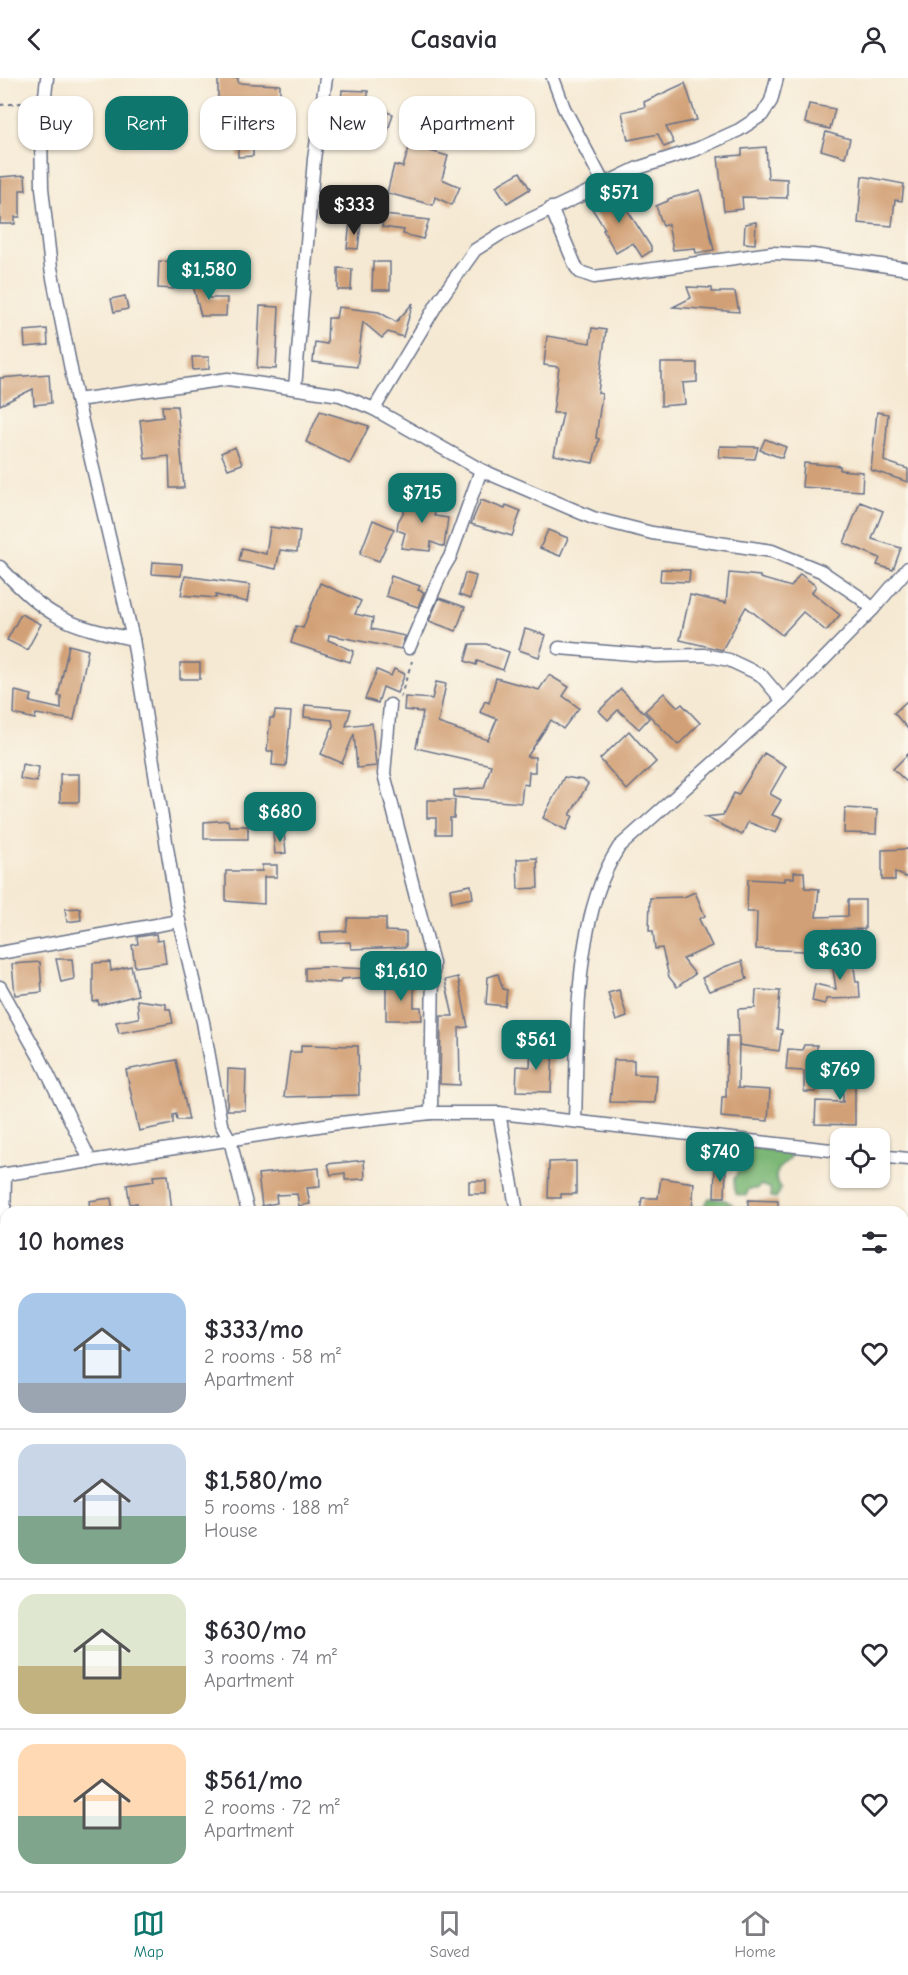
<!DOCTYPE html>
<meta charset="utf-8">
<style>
:root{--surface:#fff;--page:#f7f7f7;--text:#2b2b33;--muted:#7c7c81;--line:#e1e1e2;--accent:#0f766e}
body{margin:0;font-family:"Comic Neue",sans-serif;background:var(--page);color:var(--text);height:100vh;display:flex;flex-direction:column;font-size:22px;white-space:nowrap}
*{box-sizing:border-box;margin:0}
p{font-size:20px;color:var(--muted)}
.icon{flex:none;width:33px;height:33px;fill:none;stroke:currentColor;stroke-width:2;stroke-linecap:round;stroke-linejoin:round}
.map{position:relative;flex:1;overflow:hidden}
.panel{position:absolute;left:0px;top:1128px;width:909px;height:686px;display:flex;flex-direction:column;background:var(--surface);border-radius:18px 18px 0 0;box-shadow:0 2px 4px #0004}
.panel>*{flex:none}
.hud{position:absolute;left:18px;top:18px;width:600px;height:54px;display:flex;gap:12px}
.buttons{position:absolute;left:830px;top:1050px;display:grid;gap:12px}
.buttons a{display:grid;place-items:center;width:60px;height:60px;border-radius:12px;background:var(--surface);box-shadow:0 2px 4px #0004;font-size:30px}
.price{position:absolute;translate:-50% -51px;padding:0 14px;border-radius:12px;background:var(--accent);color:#fff;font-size:20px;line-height:39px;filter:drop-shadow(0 2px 3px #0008)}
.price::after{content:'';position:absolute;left:50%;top:36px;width:18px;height:14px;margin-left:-9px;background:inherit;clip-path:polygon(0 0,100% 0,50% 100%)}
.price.current{background:#222;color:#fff}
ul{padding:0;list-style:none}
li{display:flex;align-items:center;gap:18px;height:150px;padding:0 18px}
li+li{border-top:2px solid var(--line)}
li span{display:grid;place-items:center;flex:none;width:168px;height:120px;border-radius:18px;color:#555}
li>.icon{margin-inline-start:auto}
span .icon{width:72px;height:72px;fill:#fffc;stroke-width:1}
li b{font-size:26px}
h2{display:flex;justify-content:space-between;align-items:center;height:72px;padding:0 18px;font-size:26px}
.tag{padding:0 21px;border-radius:18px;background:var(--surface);box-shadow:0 2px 4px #0004;font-size:21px;line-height:54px}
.tag.current{background:var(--accent);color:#fff}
header{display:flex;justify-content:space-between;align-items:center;height:78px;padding:0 18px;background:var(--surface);font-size:27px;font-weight:700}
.menu{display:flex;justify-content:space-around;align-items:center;height:84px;border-top:2px solid var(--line);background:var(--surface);font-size:16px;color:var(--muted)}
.menu a{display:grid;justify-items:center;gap:3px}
.menu .current{color:var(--accent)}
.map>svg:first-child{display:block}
.forest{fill:#7bb776;stroke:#4b736a;stroke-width:1.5}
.building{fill:#d2a076}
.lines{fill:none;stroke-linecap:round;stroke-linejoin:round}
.minor-casing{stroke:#677087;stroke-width:15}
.path{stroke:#677087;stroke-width:2;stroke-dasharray:4.5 4.5;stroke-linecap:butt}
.minor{stroke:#fff;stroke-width:12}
</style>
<header><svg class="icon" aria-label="back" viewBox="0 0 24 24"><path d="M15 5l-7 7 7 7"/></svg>Casavia<svg class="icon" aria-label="person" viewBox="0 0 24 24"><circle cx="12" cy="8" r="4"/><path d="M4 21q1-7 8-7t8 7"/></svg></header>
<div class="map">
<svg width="908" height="1813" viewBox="0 0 908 1813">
<rect width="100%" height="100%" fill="#fbf7ec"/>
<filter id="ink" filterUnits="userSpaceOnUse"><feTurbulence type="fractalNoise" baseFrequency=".0167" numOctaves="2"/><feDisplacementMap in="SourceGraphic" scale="12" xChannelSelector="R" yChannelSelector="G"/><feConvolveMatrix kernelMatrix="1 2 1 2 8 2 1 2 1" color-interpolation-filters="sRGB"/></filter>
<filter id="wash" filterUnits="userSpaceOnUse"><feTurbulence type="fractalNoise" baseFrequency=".008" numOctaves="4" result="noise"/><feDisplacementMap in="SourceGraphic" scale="24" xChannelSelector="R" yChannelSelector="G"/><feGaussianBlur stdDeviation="1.35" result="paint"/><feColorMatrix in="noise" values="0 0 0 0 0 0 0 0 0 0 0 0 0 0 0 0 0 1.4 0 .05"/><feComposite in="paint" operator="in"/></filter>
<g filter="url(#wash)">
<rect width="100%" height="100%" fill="#f5e9d3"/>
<!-- forest -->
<g class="forest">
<polygon points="750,1069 789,1075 790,1080 777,1092 776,1100 781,1110 776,1120 771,1119 770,1110 761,1107 757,1111 749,1111 746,1118 735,1116 734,1101 740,1090 737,1080 747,1080 745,1072"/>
<polygon points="709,1120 725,1122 732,1126 734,1134 701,1134"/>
</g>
<g id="blocks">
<!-- building -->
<g class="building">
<polygon points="218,0 238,0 238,5 280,7 280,27 241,25 241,51 249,51 249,58 253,58 253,78 238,79 238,69 228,69 228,26 218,26"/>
<polygon points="685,5 697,42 666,49 674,65 664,69 658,56 628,62 622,34 645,29 644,24"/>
<polygon points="342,12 368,13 368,29 393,36 386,59 370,54 373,45 340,43"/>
<polygon points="809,26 835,31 830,51 805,45"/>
<polygon points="422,29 438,34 426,72 448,78 442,101 460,109 452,127 435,119 433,127 387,115 394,87 403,89"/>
<polygon points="489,34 504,62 492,67"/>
<polygon points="826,54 850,61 845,79 821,72"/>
<polygon points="766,69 768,100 787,101 787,120 742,119 743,131 724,133 718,79 742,77 742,71"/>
<polygon points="520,94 530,111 507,125 496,108"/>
<polygon points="25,97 26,112 20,112 20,139 15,139 15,146 0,146 0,99"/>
<polygon points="862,98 904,106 902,123 895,122 892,148 858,145"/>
<polygon points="614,111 651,169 651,173 642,179 633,165 616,175 603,152 605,151 589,126"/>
<polygon points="700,112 714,172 696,175 695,170 673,172 668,146 663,148 656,128 668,123 668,121"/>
<polygon points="384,137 429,142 423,161 403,156 404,152 382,149"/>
<polygon points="350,144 361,145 358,171 347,170"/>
<polygon points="756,144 755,166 744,165 745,146"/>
<polygon points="159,183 174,184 174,211 158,210"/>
<polygon points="373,184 390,184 390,212 372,212"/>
<polygon points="338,190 352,191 351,212 338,212"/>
<polygon points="204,201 209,220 227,220 226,238 201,238 192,204"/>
<polygon points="687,209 712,210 712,214 735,214 739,234 673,229 691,220"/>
<polygon points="125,218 128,231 114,234 111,221"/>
<polygon points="413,225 403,259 388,254 382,260 363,244 357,289 313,284 315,264 327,266 328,240 336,240 338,229 379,234 396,244"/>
<polygon points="260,228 279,229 276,291 257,290"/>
<polygon points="592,250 606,252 598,315 602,316 596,360 599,361 593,385 554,377 563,335 553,335 559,289 544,287 547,258 590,265"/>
<polygon points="47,251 48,267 25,269 24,253"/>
<polygon points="192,279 209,279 209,291 193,292"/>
<polygon points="661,285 697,285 697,304 683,305 685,326 661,328"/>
<polygon points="49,296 51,325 34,327 33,311 0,327 0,300"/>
<polygon points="162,328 177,328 184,410 170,410 169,378 145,381 140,342 163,339"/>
<polygon points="320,333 369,348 350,386 306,364"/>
<polygon points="877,334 888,336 884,383 908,391 908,404 871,392"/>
<polygon points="765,361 786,369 782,380 760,372"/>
<polygon points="720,368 758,369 755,381 719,379"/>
<polygon points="235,369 242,386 228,391 221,375"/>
<polygon points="804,385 840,388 840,392 863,394 862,413 802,409"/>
<polygon points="415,413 439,422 434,438 448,440 444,469 431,464 430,473 401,470 405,455 397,452 398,444"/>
<polygon points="481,422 505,431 506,427 521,433 512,458 471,446"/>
<polygon points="860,424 883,433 872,461 901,470 893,492 877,487 880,480 844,465"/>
<polygon points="373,442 394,451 379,483 360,476"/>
<polygon points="270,449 300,453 297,474 280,472 276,491 239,483 242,470 266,476"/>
<polygon points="548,452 568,460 560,478 540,470"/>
<polygon points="153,484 182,486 181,498 152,496"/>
<polygon points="661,491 690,492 689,504 660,503"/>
<polygon points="465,495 476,498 470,521 459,517"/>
<polygon points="729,495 760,498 760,500 791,509 800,496 816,508 812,514 840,537 826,553 803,534 782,557 746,529 722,572 680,562 690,517 726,525"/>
<polygon points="185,498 250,507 247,524 216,517 216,520 181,517"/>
<polygon points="391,498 420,508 418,512 424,514 418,529 386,518"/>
<polygon points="320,505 361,523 355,536 373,540 371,551 405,558 401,571 329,557 328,562 354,573 350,584 291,565 296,548 303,550"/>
<polygon points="439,520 465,529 456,553 429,543"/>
<polygon points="21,536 41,546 27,572 7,562"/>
<polygon points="525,551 546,557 539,579 519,572"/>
<polygon points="470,566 486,566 509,574 503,592 477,583 476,587 465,583"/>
<polygon points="69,567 88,572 74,642 36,636 35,641 14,636 15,613 32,617 30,624 61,631 61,618 58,618"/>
<rect x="180" y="585" width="20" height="16"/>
<polygon points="394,591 405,596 397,615 383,609 378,625 365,621 377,592 391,598"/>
<polygon points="549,597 569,609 563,618 579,630 563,651 551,642 527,679 535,679 535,694 529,694 528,707 523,706 521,725 454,719 454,712 484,710 491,687 416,670 423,634 404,632 405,619 432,621 436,604 446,606 438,645 488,662 497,641 480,634 485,623 489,625 496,600 539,612"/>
<polygon points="621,611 649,640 639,651 618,632 608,642 599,633"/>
<polygon points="664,615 678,629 682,626 700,645 678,667 645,633"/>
<polygon points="908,622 908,651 894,635"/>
<polygon points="305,627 351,631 346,648 372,645 376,688 357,690 354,656 342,685 321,676 333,648 332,642 304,639"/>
<polygon points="275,633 291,634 286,688 272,687 273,673 267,673 270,640 274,640"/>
<polygon points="629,653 656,684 627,712 600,681"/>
<polygon points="764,675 786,688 770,716 781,722 772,737 782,741 776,755 748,744 742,757 705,739 723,737 734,715 738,717"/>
<polygon points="908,676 908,705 893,691"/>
<polygon points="22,686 39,689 37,704 20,701"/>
<rect x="60" y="696" width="19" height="28"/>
<polygon points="564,699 583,702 588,706 570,737 573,738 566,752 543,740"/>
<polygon points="427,722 455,722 454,740 450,740 450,756 436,756 436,740 427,740"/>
<polygon points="845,730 877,732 876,756 844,755"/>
<polygon points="228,742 229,748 248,748 248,761 204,761 204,744"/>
<polygon points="284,754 286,775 275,776 273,755"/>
<polygon points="908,771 908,800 895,794 895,802 882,802 882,772"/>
<polygon points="537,780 538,810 518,811 517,781"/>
<polygon points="262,787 277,787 277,799 264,799 264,826 226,823 226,793 262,793"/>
<polygon points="794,794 804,794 805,810 819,811 816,839 848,838 848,822 865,822 865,851 831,852 832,874 804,876 804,873 756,871 757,834 747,834 748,801 785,803 785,800 794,800"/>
<polygon points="471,807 473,820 452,824 450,811"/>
<polygon points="695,814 705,838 699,841 712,868 683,881 695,896 677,909 669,899 662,870 655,871 653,853 649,853 650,820 684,819"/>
<polygon points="80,830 81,842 67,844 65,831"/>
<polygon points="348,840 386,840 386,853 406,854 406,869 351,871 350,864 321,865 320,854 346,853"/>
<polygon points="156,856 157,863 163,862 166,885 135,889 132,867 138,866 137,859"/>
<polygon points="852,875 856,904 859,904 860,920 826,921 825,926 812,923 815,906 836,911 831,878"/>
<polygon points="56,881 72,881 74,901 61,904"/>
<polygon points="742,883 747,901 709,913 702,900 724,889"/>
<polygon points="40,884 42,914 15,917 12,886"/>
<polygon points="110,884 111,893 131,888 138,917 99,927 98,923 93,924 93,885"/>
<polygon points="324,889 371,891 372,899 341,901 340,905 305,902 305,890"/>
<polygon points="498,896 503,911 507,912 505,928 486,926 488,899"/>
<polygon points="458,899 468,949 459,950 460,1007 440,1006 441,938 453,938 445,902"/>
<polygon points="386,904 414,904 414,929 421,929 422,942 386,942"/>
<polygon points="619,912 627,939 616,943 608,915"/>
<polygon points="756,912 780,913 777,951 782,952 779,973 739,967 739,959 738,1010 770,1012 768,1043 721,1039 722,1019 726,1019 727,958 739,958 738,931 755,930"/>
<polygon points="137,922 166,926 166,931 170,931 173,945 119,955 116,944 139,940"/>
<polygon points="531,965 544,965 544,972 553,972 551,1014 516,1013 517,988 530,989"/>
<polygon points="301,967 358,968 359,1017 284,1019 290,974 301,974"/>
<polygon points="804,967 817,967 816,1014 804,1014 804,993 786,992 788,971 802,972"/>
<polygon points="842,981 855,981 855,1047 815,1046 816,1023 843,1024"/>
<polygon points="176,982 189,1042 177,1042 176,1036 173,1037 173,1046 139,1053 126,992"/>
<polygon points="614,982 634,982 634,996 657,997 655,1025 610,1024"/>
<polygon points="228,991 246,992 245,1032 227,1032"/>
<polygon points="364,1082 365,1101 345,1102 345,1095 331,1097 328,1086"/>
<polygon points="576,1083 576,1116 561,1116 561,1120 548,1120 549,1084"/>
<polygon points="319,1090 320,1109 307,1110 310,1126 299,1128 297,1116 276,1117 277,1125 262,1128 258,1096"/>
<polygon points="715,1091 726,1091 725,1119 714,1119"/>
<polygon points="168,1097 172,1134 136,1134 137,1125 130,1126 127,1107 154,1103 153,1098"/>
<polygon points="661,1100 694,1105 692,1134 640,1134 642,1120 658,1120"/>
<rect x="469" y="1103" width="17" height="13"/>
<polygon points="111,1120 113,1134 90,1134 89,1123"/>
<polygon points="748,1122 778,1123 778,1134 748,1134"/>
</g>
</g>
</g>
<g filter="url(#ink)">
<use href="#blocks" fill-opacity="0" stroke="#677087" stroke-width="1.5"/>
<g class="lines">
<defs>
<g id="minor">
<polyline points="47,0 41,52 42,110 51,190 77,322 133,561 179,843 203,944 221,1046 230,1062 248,1134"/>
<polyline points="553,0 564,30 604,106"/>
<polyline points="551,130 576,189 580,194 594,199 772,175 813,177 908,191"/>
<polyline points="295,310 314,81 326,0"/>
<polyline points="77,322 228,301 340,317 374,331 481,392 593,440 652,455 772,473 821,493 858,518 873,531"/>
<polyline points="374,331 440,221 475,172 502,155 638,90 697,71 739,52 762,37 771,23 777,0"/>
<path d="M0 489C48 540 65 547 133 561"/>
<polyline points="409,570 443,491 450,479 481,392"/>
<polyline points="559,570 656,578 704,577 729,582 761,597 783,623"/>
<polyline points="390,627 384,696 433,885 431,1035"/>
<polyline points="0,875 179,843"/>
<polyline points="0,909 40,980 91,1084"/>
<polyline points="499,1035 517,1134"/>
<path d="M575 1043C578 958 572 841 619 769L783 623 873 531 908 490"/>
<polyline points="879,1078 908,1081"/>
<polyline points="0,1097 331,1046 431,1035 499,1035 840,1073"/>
<polyline points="903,1311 908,1311"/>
<polyline points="588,1808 590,1813"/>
<path d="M1 1813C7 1574 0 1335 5 1096"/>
</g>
</defs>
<!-- minor casing -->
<use href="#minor" class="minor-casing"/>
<!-- path -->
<g class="path">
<polyline points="0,27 32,24"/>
<polyline points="400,620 412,583"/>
<polyline points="903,1711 908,1710"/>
<polyline points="732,1808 734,1813"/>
<polyline points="893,1808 896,1813"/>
</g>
<!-- minor -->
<use href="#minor" class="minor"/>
</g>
</g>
</svg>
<div class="buttons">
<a><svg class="icon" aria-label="locate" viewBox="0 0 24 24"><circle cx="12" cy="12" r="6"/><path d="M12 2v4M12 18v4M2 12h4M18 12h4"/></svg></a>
</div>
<b class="price" style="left:619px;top:146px">$571</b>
<b class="price current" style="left:354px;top:158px">$333</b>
<b class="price" style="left:209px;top:223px">$1,580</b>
<b class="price" style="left:422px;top:446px">$715</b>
<b class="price" style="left:280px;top:765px">$680</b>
<b class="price" style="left:840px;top:903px">$630</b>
<b class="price" style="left:401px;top:924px">$1,610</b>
<b class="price" style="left:536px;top:993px">$561</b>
<b class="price" style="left:840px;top:1023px">$769</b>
<b class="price" style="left:720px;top:1105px">$740</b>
<div class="hud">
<a class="tag">Buy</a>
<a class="tag current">Rent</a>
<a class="tag">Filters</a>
<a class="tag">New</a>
<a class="tag">Apartment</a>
</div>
<section class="panel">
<h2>10 homes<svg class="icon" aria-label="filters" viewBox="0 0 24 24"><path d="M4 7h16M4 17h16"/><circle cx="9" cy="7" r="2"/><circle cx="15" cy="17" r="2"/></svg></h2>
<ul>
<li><span style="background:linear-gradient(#a9c7e8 75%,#9aa5b1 0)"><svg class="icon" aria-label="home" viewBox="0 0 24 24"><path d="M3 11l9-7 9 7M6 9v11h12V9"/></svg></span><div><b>$333/mo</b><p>2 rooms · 58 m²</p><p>Apartment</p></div><svg class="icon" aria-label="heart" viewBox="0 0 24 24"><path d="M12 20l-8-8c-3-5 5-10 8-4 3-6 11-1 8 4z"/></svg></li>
<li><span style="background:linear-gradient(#c9d6e8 60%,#7fa58c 0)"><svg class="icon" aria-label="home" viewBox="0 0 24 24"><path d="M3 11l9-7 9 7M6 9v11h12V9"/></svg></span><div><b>$1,580/mo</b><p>5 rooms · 188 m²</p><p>House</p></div><svg class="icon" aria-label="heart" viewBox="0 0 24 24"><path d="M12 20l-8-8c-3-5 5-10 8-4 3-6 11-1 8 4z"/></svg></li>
<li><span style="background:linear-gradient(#dfe7d0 60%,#c2b280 0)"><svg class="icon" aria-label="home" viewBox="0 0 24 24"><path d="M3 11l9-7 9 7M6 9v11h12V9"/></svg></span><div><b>$630/mo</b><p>3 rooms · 74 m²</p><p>Apartment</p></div><svg class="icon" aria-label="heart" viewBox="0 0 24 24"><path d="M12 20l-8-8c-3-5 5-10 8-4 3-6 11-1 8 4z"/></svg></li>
<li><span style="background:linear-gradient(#ffd9b3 60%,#7fa58c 0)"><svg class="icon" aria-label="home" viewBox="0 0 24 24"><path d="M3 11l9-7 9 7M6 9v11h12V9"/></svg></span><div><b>$561/mo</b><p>2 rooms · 72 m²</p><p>Apartment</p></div><svg class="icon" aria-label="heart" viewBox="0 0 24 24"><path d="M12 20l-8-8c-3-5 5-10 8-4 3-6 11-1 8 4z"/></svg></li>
</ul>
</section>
</div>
<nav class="menu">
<a class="current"><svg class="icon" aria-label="map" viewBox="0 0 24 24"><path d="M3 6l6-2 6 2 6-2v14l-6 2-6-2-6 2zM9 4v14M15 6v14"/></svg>Map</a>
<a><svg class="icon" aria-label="saved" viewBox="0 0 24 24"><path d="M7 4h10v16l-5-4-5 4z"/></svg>Saved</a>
<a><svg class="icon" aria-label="home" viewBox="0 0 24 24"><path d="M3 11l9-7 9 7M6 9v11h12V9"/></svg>Home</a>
</nav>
